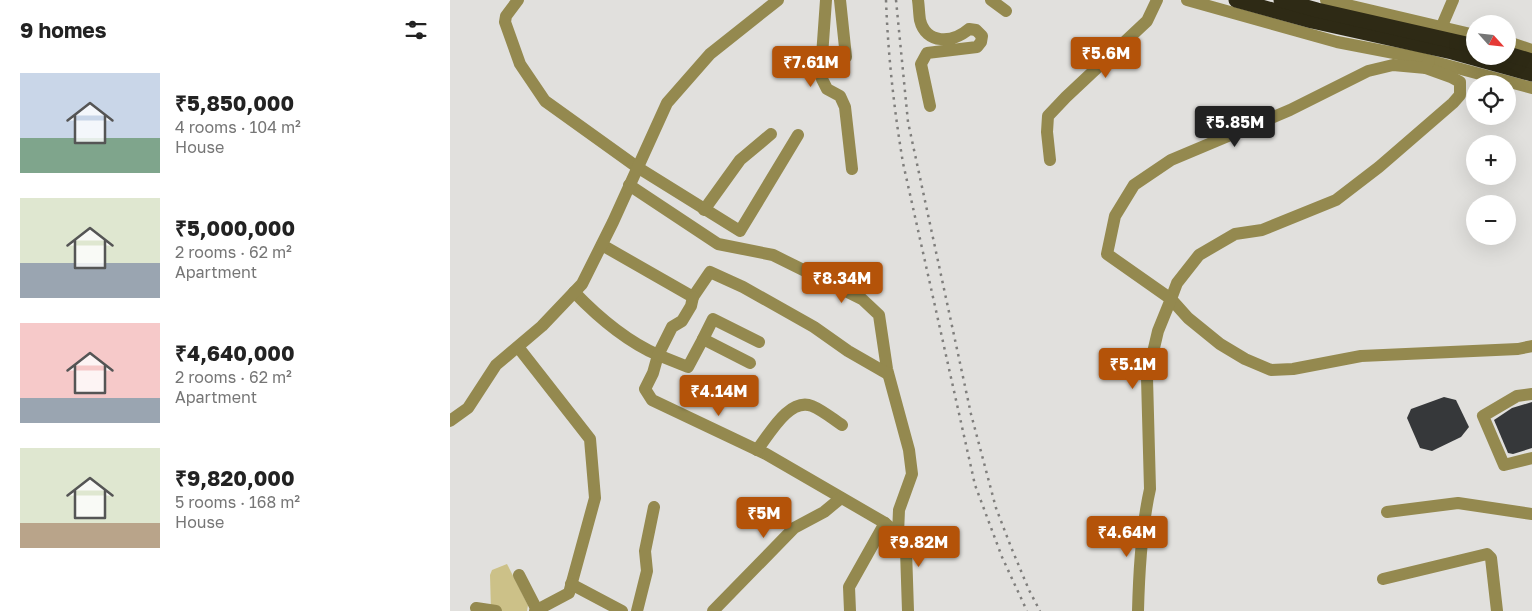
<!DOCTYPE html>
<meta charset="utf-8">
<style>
:root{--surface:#fff;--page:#f6f6f6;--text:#222;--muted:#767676;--accent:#b45309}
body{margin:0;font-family:"Golos Text",sans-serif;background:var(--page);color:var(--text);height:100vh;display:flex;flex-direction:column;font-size:19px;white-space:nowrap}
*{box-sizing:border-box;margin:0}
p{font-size:16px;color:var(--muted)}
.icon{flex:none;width:28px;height:28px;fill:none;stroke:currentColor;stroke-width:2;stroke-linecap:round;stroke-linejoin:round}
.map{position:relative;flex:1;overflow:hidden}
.side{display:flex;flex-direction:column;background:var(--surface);width:450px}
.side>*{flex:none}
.needle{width:32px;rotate:117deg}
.tools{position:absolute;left:1016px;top:15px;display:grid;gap:10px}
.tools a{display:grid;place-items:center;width:50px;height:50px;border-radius:50%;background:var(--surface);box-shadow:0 5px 20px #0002;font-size:25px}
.price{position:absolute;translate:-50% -42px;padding:0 11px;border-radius:5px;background:var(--accent);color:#fff;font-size:16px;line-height:32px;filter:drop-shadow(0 1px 2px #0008)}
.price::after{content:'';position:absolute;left:50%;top:30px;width:15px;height:11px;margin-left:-8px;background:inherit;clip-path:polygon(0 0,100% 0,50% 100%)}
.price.active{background:#222;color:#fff}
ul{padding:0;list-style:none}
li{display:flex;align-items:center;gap:15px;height:125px;padding:0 20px}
li span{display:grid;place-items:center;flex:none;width:140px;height:100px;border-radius:0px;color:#555}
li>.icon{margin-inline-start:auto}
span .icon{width:60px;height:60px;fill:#fffc;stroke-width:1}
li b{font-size:21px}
h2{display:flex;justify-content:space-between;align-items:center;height:60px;padding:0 20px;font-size:21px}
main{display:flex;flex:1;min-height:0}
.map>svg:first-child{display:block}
.green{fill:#ccc188}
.building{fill:#36383a}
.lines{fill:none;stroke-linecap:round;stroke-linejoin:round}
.minor{stroke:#94894f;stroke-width:12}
.highway{stroke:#2e2a15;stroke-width:15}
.rail{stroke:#7f7e7c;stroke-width:2.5;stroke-dasharray:2.5 5;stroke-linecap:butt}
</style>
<main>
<section class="side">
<h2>9 homes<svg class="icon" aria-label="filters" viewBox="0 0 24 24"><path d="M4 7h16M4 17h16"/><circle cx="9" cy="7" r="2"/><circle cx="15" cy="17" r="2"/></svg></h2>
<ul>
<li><span style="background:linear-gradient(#c9d6e8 65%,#7fa58c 0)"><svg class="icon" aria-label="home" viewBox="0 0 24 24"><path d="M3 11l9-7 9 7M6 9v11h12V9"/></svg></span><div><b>₹5,850,000</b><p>4 rooms · 104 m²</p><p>House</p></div></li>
<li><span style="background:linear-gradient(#dfe7d0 65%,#9aa5b1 0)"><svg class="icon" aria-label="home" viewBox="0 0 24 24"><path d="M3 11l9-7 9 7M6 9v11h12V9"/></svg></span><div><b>₹5,000,000</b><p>2 rooms · 62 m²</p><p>Apartment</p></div></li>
<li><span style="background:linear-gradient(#f6c9c9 75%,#9aa5b1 0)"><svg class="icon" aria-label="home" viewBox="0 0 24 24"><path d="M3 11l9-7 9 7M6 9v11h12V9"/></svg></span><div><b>₹4,640,000</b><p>2 rooms · 62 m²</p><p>Apartment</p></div></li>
<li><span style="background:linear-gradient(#dfe7d0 75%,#b9a48a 0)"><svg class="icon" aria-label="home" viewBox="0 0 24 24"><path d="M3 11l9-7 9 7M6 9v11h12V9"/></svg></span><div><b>₹9,820,000</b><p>5 rooms · 168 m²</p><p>House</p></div></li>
</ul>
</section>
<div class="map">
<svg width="1082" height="611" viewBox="0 0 1082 611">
<rect width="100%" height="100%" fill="#e1e0dd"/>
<!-- green -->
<polygon class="green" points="57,564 78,605 77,611 41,611 40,575 42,570"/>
<!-- building -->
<g class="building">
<polygon points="994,397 1006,400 1019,427 1011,437 982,451 970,448 957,418 961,409"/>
<polygon points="1082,402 1082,448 1063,454 1058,453 1044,420 1062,408"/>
</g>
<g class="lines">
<!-- minor -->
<g class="minor">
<polyline points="68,0 56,16 55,22 70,64 95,101 187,167 290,231 348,135"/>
<polyline points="376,0 371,70 372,79 377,89 390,96 395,107 402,169"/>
<polyline points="390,0 396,57"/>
<path d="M468 0C469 7 469 14 470 20 476 45 503 43 519 29L526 30 532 36 531 42 527 47 477 53 471 64 480 106"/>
<polyline points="541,0 556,11"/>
<polyline points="737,0 887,42 970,58 1082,88"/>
<polyline points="876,0 1025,35"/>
<polyline points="988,35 1003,0"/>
<polyline points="1058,42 1082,50"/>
<polyline points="976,68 1001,77 1010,82 1010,95 1003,103 929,167 886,200 812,230 785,234 749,255 727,283 721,299 738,318 770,344 795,359 821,370 843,369 911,356 1068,349 1082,346"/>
<polyline points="600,160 597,132 598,116 616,97 697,21 707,0"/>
<polyline points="179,185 268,244 323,255 412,299 429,315 437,369 459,450 462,474 449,510 448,534"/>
<polyline points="254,210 290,160 321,134"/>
<polyline points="152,245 243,297 260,272 293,287 364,327 398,351 438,374"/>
<path d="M124 292C148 317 176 341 208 355L203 373 195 389 202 400 316 454 435 523 448 534 456 550 458 611"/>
<polyline points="243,297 241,306 232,321 222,327 208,355 238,367 253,339 300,363"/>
<polyline points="253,339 263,319 309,342"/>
<polyline points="68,347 140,439 145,498 119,593 85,611"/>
<polyline points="1082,394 1067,396 1033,416 1054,465 1082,458"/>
<polyline points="0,421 18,408 46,365 92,326 132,284 163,222 217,103 260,54 328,0"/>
<path d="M307 450C319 435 339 397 362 406 372 410 383 419 392 425"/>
<polyline points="937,512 1008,503 1082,514"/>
<polyline points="69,575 87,610"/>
<polyline points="933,579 1037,554 1041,558 1047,611"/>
<polyline points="121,584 172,611"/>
<polyline points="26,608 46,611"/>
<polyline points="187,611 197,571 195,551 204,507"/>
<polyline points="263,611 344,528 374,512 391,498"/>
<polyline points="400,611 399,587 435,523"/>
<path d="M688 611C689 571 691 529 700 489L697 378 708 331 721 299 657 254 665 216 684 185 721 160 840 110 918 71 943 65 976 68 979 61"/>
</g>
<!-- highway -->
<g class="highway">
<polyline points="786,0 862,21 1002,52 1082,74"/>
<polyline points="831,0 867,10 1025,46"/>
<polyline points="1058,54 1082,61"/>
</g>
<!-- rail -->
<g class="rail">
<path d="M436 0C438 55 444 109 453 163L525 485 552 557 577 611"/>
<polyline points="446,0 458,122 521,414 546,508 561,547 579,590 590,611"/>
</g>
</g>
</svg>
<div class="tools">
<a><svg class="needle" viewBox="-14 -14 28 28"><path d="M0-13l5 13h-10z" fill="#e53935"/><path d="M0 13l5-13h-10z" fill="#767676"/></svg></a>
<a><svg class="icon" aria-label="locate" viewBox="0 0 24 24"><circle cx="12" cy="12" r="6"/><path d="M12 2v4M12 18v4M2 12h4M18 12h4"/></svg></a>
<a>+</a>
<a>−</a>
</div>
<b class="price" style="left:656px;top:79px">₹5.6M</b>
<b class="price" style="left:361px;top:88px">₹7.61M</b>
<b class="price active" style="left:785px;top:148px">₹5.85M</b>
<b class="price" style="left:392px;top:304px">₹8.34M</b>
<b class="price" style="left:683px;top:390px">₹5.1M</b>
<b class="price" style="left:269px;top:417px">₹4.14M</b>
<b class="price" style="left:314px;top:539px">₹5M</b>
<b class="price" style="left:677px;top:558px">₹4.64M</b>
<b class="price" style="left:469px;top:568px">₹9.82M</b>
</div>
</main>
